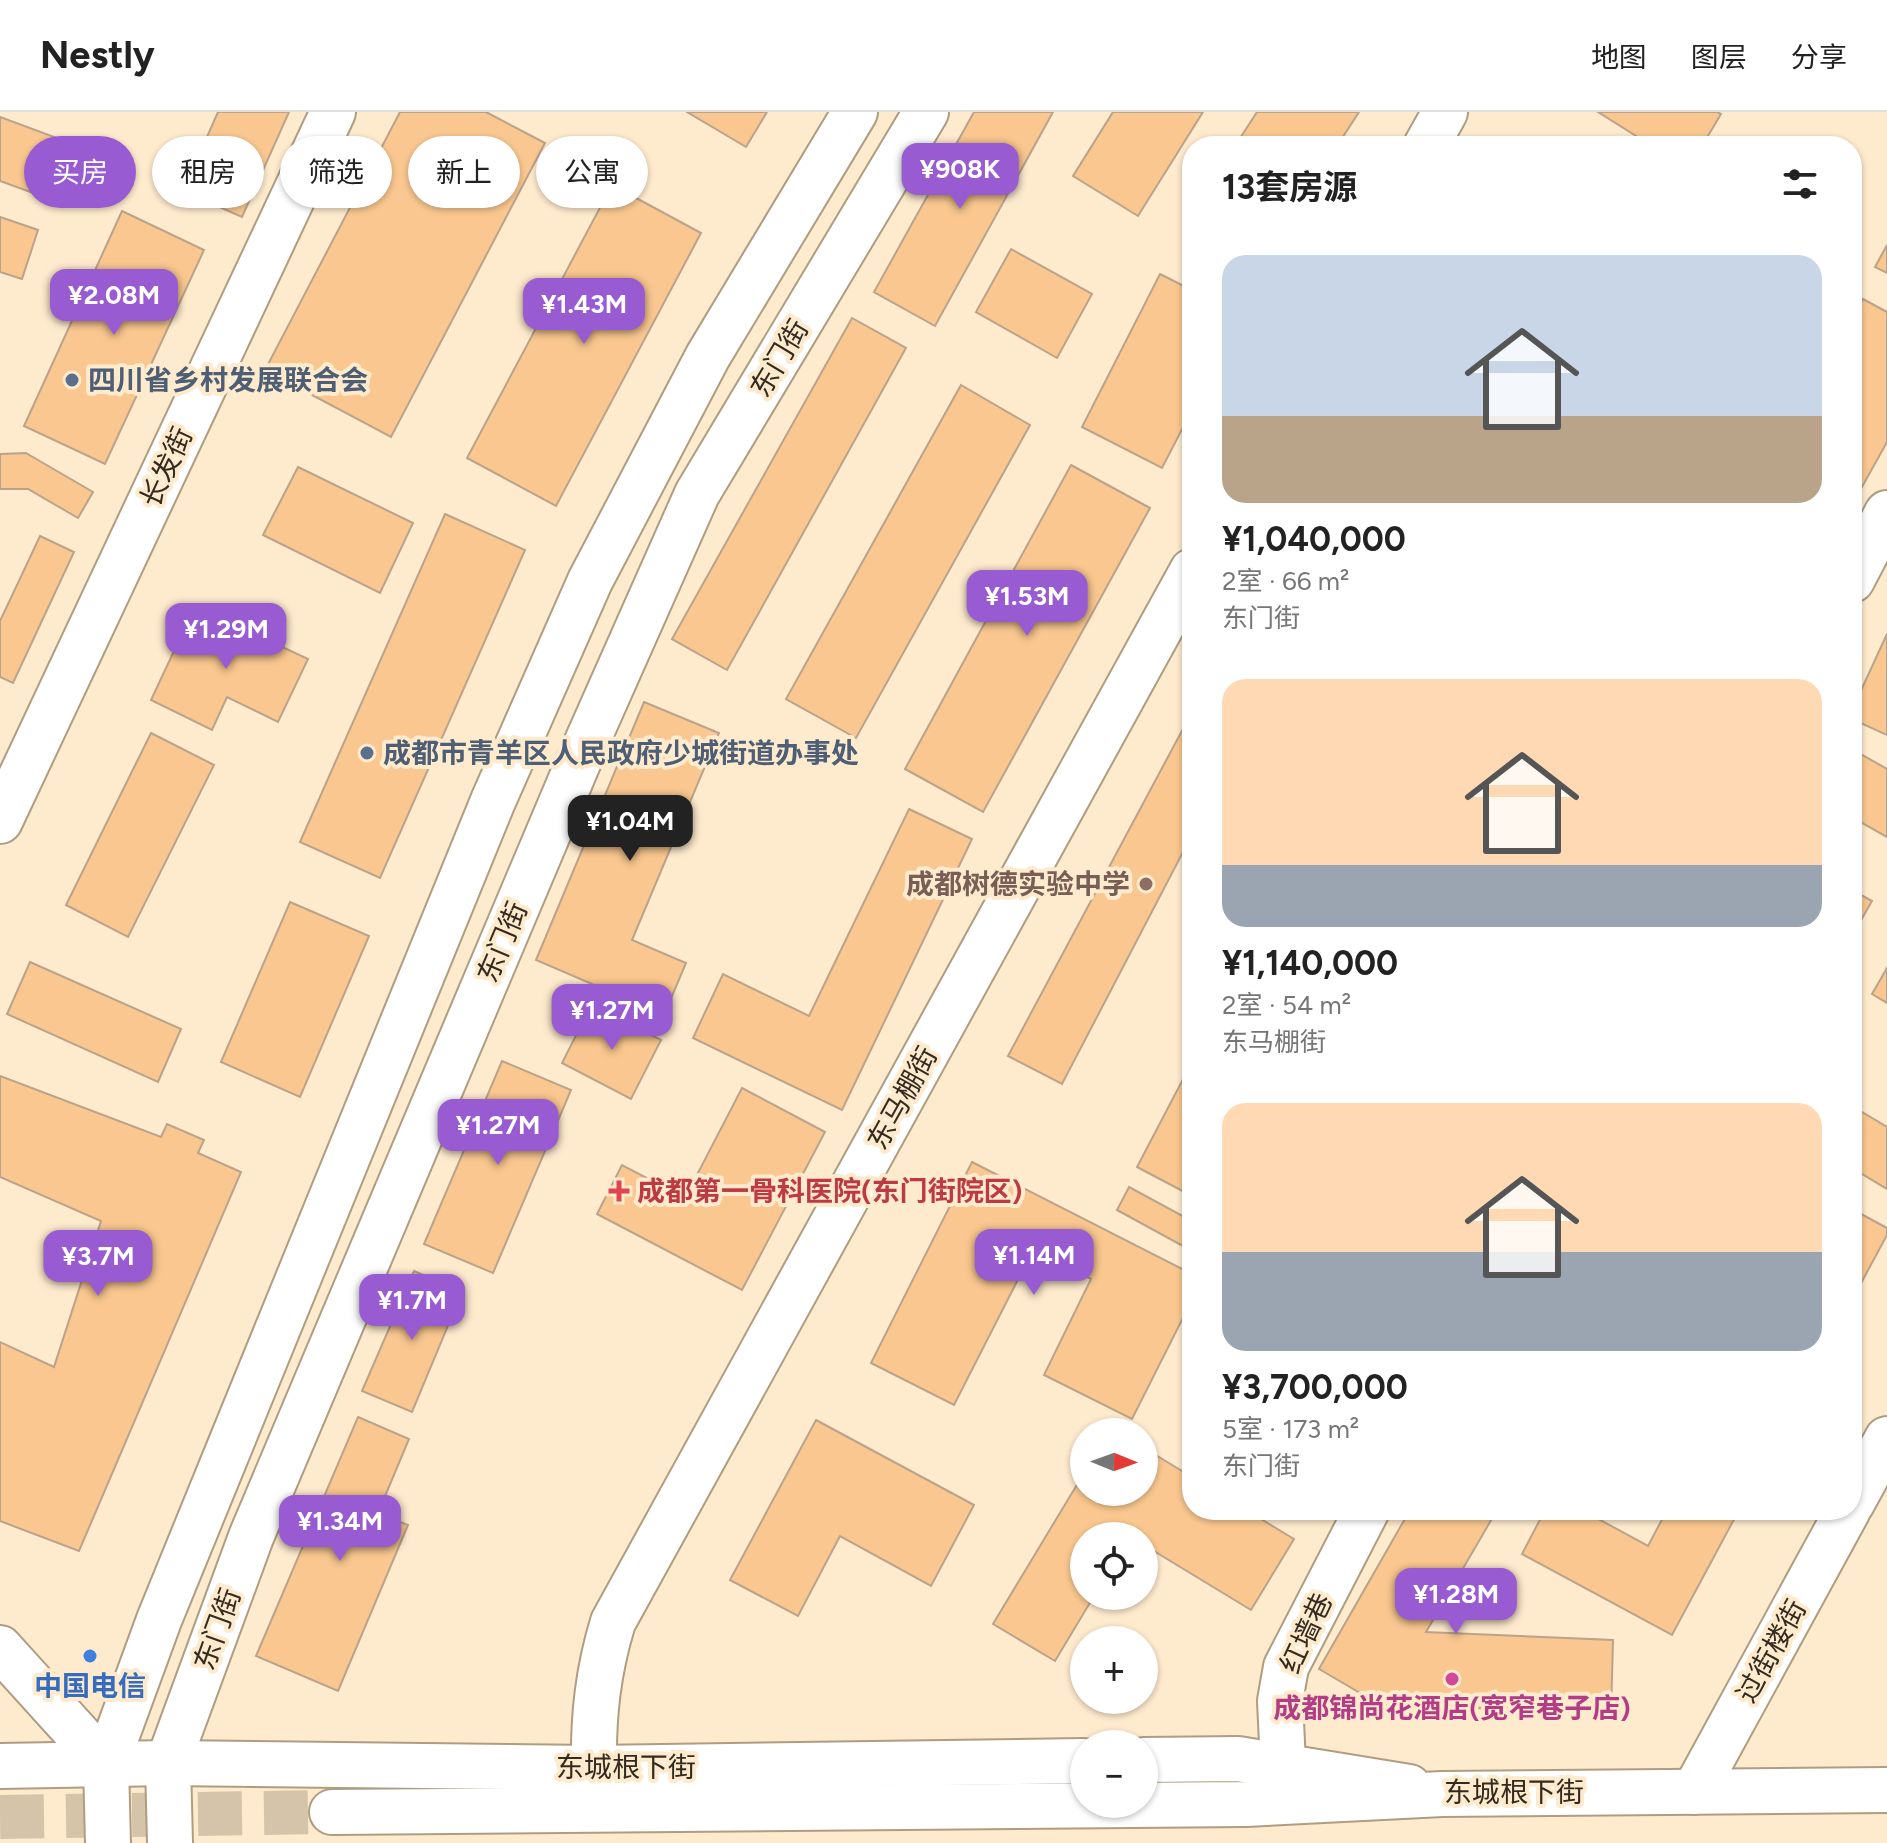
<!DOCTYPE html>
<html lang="zh">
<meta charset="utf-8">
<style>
:root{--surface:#fff;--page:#f2f2f2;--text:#222;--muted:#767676;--line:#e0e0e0;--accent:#995bd2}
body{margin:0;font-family:Figtree,"Noto Sans SC",sans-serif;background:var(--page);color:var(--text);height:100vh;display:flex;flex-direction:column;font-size:30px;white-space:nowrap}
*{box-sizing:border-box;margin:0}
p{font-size:26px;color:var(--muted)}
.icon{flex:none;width:44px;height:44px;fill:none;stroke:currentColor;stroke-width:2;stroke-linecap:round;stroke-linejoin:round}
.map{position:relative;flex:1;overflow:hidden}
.panel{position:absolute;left:1182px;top:24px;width:680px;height:1384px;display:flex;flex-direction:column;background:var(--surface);border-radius:32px;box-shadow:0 2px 6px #0004}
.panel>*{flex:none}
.hud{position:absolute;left:24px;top:24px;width:760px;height:72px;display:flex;gap:16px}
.needle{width:52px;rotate:91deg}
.buttons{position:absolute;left:1070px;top:1306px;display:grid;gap:16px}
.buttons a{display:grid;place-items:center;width:88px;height:88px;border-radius:50%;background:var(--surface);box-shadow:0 2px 6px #0004;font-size:40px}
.price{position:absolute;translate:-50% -68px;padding:0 18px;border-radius:16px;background:var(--accent);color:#fff;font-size:26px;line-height:52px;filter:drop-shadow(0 2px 4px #0008)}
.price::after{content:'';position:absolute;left:50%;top:48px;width:24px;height:18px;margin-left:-12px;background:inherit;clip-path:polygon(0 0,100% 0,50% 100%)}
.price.on{background:#222;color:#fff}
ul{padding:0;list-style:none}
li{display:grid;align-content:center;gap:16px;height:424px;padding:0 40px}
li span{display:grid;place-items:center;height:248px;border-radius:24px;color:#555}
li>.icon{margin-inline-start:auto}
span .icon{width:144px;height:144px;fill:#fffc;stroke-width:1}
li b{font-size:34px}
h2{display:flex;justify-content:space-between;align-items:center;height:96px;padding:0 40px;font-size:34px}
.pill{padding:0 28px;border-radius:36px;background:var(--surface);box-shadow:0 2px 6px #0004;font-size:28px;line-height:72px}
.pill.on{background:var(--accent);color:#fff}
header{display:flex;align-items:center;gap:48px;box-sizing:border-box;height:112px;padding:0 40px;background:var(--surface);border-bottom:2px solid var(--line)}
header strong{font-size:38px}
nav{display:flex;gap:44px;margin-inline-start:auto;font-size:28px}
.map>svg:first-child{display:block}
.building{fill:#f9c78f;stroke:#baa38a;stroke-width:2}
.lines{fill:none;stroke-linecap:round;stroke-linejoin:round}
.major-tunnel{stroke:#d5c4aa;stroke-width:44;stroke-dasharray:44 22;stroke-linecap:butt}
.minor-casing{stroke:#af9d82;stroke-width:48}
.major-casing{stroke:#af9d82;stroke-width:48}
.minor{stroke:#fff;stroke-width:44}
.major{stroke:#fff;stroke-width:44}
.service-dot{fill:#5c6f8a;stroke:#feeacd;stroke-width:3}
.education-dot{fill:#8d6e63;stroke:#feeacd;stroke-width:3}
.health-dot{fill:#e0444e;stroke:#feeacd;stroke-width:3}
.shop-dot{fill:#3f7fe0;stroke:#feeacd;stroke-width:3}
.hotel-dot{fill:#d1479c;stroke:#feeacd;stroke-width:3}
.labels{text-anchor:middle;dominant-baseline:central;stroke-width:8;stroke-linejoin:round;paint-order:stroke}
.street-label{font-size:28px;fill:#332b20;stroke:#feeacd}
.service-label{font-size:28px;font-weight:bold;fill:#4e5e75;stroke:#feeacd;text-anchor:start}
.education-label{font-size:28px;font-weight:bold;fill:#785e54;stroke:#feeacd;text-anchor:end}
.health-label{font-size:28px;font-weight:bold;fill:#be3a42;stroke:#feeacd;text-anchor:start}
.shop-label{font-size:28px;font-weight:bold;fill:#366cbe;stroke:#feeacd}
.hotel-label{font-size:28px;font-weight:bold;fill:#b23c85;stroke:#feeacd}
</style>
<header>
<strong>Nestly</strong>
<nav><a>地图</a><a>图层</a><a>分享</a></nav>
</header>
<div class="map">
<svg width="1887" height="1731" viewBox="0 0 1887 1731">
<rect width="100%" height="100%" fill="#feeacd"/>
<!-- building -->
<g class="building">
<polygon points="218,0 289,0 242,105 183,79"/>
<polygon points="400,0 486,0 545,31 391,325 265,258"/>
<polygon points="687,0 767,0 746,35"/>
<polygon points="974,0 1053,0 935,214 874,180"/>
<polygon points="1113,0 1203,0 1138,104 1073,64"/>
<polygon points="1257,0 1359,0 1337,34 1235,34"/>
<polygon points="1598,0 1717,0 1721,2 1702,34 1652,34"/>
<polygon points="0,5 65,29 44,85 0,69"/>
<polygon points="612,73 701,121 556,394 467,346"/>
<polygon points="122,99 204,138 105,352 24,314"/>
<polygon points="0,105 38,118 22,167 0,160"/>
<polygon points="1887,133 1887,161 1875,155"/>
<polygon points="1011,137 1092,182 1057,246 976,200"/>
<polygon points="1160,162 1192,178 1192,298 1162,356 1082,315"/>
<polygon points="1863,187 1887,200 1887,330 1852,393 1852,207"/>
<polygon points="852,206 906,236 727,558 672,527"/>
<polygon points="961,273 1030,313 856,626 786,587"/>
<polygon points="26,341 93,380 78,406 28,377 0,377 0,342"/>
<polygon points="1071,353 1150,396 983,700 905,657"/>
<polygon points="298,355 413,411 380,481 263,423"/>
<polygon points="445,402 525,438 380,766 300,730"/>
<polygon points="40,424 74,440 13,571 0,565 0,509"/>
<polygon points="195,494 308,547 278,610 227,585 212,618 151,588"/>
<polygon points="1887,522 1887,623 1852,607 1852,598"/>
<polygon points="644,590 719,621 632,828 686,851 664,903 536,848"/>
<polygon points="1192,600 1192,744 1183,740 1062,972 1008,944"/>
<polygon points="151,621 214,653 128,825 66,793"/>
<polygon points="1852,637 1887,657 1887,725 1855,707 1852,713"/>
<polygon points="909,697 972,727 842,998 693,926 723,862 809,904"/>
<polygon points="1852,778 1872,789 1852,824"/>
<polygon points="290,790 369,824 300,985 221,950"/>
<polygon points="30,850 181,917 158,970 7,902"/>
<polygon points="1887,856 1887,891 1872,882"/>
<polygon points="592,892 661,928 631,987 562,951"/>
<polygon points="502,949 571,978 493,1161 424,1132"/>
<polygon points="1192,950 1192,1084 1137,1055"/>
<polygon points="0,964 161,1025 167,1012 204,1028 198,1041 241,1060 79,1439 0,1409 0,1230 54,1255 101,1109 0,1065"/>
<polygon points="742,976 825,1020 742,1178 597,1102 622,1053 685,1086"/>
<polygon points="1852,994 1887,1015 1887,1077 1852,1056"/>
<polygon points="972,1050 1192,1162 1192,1188 1132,1307 1044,1263 1091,1167 1033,1138 954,1293 871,1251"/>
<polygon points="1129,1075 1192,1109 1192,1139 1117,1098"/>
<polygon points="1852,1097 1887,1116 1887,1123 1852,1188"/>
<polygon points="414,1159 462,1180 412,1300 362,1279"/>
<polygon points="358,1305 409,1327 378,1401 408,1413 338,1579 256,1544"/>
<polygon points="816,1308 974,1393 931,1474 840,1424 798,1504 730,1468"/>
<polygon points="1144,1336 1192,1365 1192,1398 1246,1398 1294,1427 1251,1498 1144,1433 1144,1424 1084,1424 1084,1484 1094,1484 1055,1549 993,1512 1084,1361 1084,1380 1144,1380"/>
<polygon points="1410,1398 1497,1398 1426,1520 1613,1528 1611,1602 1379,1592 1319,1557"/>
<polygon points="1545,1398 1582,1398 1648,1434 1667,1398 1739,1398 1672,1523 1522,1442"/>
</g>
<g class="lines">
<!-- major-tunnel -->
<polyline class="major-tunnel" points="0,1705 332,1700"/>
<defs>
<g id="minor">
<polyline points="1426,34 1445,0"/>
<polyline points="1852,468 1887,401"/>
<polyline points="0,709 333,0"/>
<polyline points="1852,1391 1887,1327"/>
<polyline points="0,1536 106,1653"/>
<polyline points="1144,1648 1238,1647 1409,1675"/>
<polyline points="1283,1652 1280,1589 1286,1555 1367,1398"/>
<polyline points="0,1654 168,1651 594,1656 1084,1649"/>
<path d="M594 1656C593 1604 598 1559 613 1510L1192 459"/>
<polyline points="1694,1680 1848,1398"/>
</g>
<g id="major">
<polyline points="332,1700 1246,1692 1442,1682 1887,1678"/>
<polyline points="108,1731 106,1653 159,1508 493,689 590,469 708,244 855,0"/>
<polyline points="170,1731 168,1651 251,1425 586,632 697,382 926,0"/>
</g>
</defs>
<!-- minor casing -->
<use href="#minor" class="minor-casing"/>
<!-- major casing -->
<use href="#major" class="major-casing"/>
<!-- minor -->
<use href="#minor" class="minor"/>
<!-- major -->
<use href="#major" class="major"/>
</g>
<!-- markers -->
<g class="service-dot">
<circle cx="72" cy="268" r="8"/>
<circle cx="367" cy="641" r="8"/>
</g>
<circle class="education-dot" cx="1146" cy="772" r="8"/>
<path class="health-dot" d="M615 1067h8v8h8v8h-8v8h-8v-8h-8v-8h8z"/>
<circle class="shop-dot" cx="90" cy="1544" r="8"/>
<circle class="hotel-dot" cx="1452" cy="1567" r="8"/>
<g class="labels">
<!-- street labels -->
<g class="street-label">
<text transform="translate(779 246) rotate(-59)">东门街</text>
<text transform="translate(166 355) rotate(-65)">长发街</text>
<text transform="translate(502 830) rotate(-67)">东门街</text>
<text transform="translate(902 986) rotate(-61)">东马棚街</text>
<text transform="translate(217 1517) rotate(-70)">东门街</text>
<text transform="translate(1306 1521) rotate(-65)">红墙巷</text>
<text transform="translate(1771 1539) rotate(-61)">过街楼街</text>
<text x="626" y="1655">东城根下街</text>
<text x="1514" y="1680">东城根下街</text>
</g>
<!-- service labels -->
<g class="service-label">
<text x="88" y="268">四川省乡村发展联合会</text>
<text x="383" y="641">成都市青羊区人民政府少城街道办事处</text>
</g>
<!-- education labels -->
<g class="education-label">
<text x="1130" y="772">成都树德实验中学</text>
</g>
<!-- health labels -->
<g class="health-label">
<text x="637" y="1079">成都第一骨科医院(东门街院区)</text>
</g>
<!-- shop labels -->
<g class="shop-label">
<text x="90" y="1574">中国电信</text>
</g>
<!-- hotel labels -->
<g class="hotel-label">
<text x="1452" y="1596">成都锦尚花酒店(宽窄巷子店)</text>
</g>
</g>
</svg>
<div class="buttons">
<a><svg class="needle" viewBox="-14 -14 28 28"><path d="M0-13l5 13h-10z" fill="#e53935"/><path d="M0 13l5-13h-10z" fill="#767676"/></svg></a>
<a><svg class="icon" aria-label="locate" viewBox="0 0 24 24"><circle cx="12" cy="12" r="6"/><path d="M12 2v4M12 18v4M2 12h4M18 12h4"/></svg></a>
<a>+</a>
<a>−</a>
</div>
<b class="price" style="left:960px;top:99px">¥908K</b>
<b class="price" style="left:114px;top:225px">¥2.08M</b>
<b class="price" style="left:584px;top:234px">¥1.43M</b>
<b class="price" style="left:1027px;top:526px">¥1.53M</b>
<b class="price" style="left:226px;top:559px">¥1.29M</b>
<b class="price on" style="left:630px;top:751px">¥1.04M</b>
<b class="price" style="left:612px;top:940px">¥1.27M</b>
<b class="price" style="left:498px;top:1055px">¥1.27M</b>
<b class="price" style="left:1034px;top:1185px">¥1.14M</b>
<b class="price" style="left:98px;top:1186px">¥3.7M</b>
<b class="price" style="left:412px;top:1230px">¥1.7M</b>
<b class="price" style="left:340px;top:1451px">¥1.34M</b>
<b class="price" style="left:1456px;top:1524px">¥1.28M</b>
<div class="hud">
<a class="pill on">买房</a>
<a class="pill">租房</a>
<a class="pill">筛选</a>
<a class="pill">新上</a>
<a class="pill">公寓</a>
</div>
<section class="panel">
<h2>13套房源<svg class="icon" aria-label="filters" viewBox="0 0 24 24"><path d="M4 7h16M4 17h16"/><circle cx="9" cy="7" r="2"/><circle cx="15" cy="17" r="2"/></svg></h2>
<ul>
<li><span style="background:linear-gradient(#c9d6e8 65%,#b9a48a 0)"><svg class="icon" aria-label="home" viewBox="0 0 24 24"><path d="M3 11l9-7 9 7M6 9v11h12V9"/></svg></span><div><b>¥1,040,000</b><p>2室 · 66 m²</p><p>东门街</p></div></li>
<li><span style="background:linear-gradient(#ffd9b3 75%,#9aa5b1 0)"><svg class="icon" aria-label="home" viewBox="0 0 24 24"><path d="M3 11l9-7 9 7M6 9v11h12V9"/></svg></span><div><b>¥1,140,000</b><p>2室 · 54 m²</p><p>东马棚街</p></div></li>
<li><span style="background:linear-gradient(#ffd9b3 60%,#9aa5b1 0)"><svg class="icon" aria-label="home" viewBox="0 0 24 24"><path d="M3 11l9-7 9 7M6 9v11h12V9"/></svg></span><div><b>¥3,700,000</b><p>5室 · 173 m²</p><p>东门街</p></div></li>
</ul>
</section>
</div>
